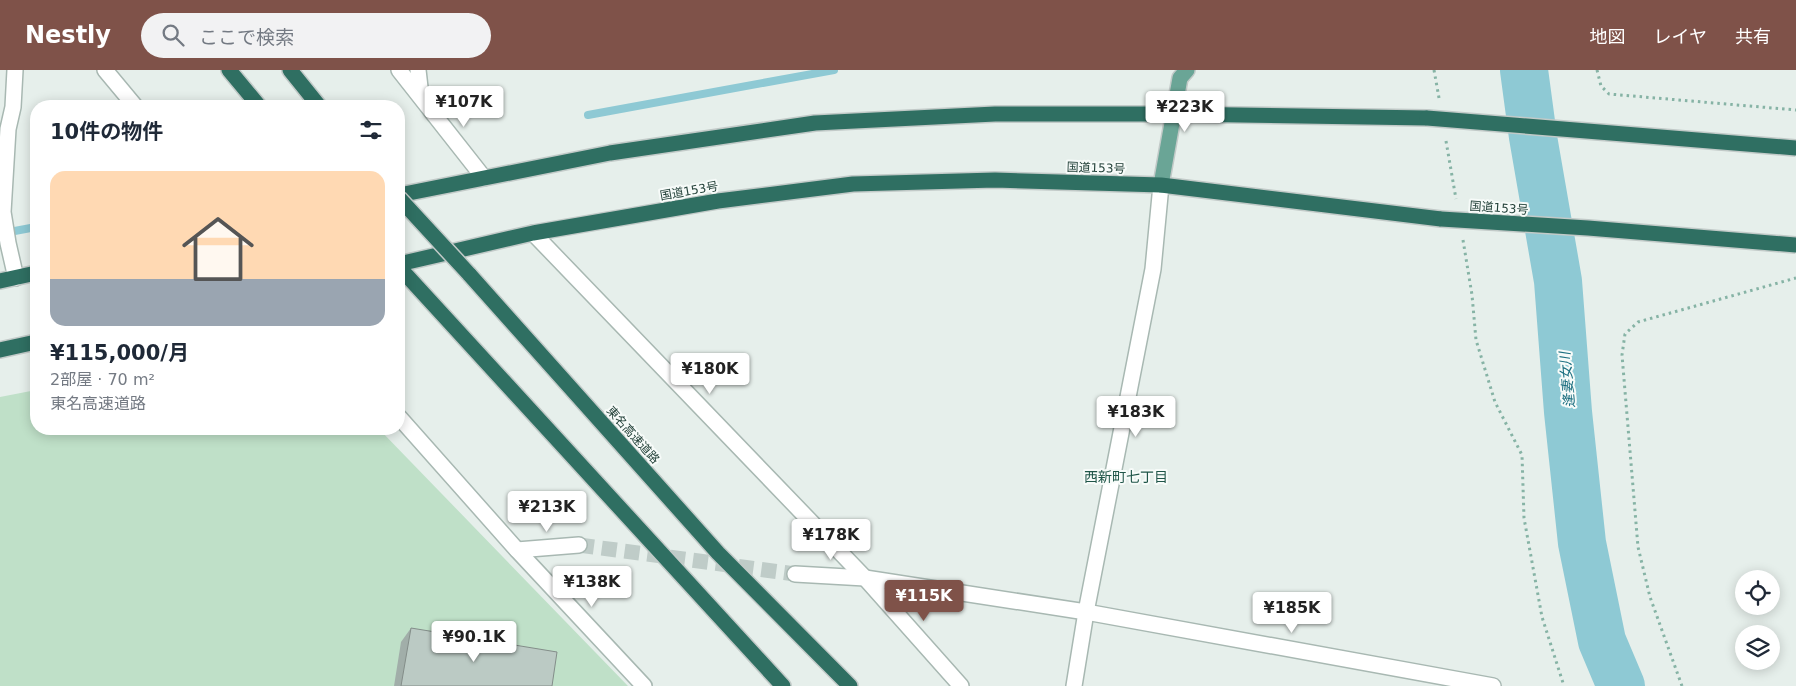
<!DOCTYPE html>
<html lang="ja">
<meta charset="utf-8">
<style>
:root{--surface:#fff;--page:#f2f2f3;--text:#1f2937;--muted:#747a83;--line:#e0e1e3;--accent:#7f5249}
body{margin:0;font-family:"DejaVu Sans","Noto Sans JP",sans-serif;background:var(--page);color:var(--text);height:100vh;display:flex;flex-direction:column;font-size:19px;white-space:nowrap}
*{box-sizing:border-box;margin:0}
p{font-size:16px;color:var(--muted)}
.icon{flex:none;width:28px;height:28px;fill:none;stroke:currentColor;stroke-width:2;stroke-linecap:round;stroke-linejoin:round}
.map{position:relative;flex:1;overflow:hidden}
.side{position:absolute;left:30px;top:30px;width:375px;height:335px;display:flex;flex-direction:column;background:var(--surface);border-radius:20px;box-shadow:0 2px 12px #0003}
.side>*{flex:none}
.tools{position:absolute;left:1735px;top:500px;display:grid;gap:10px}
.tools a{display:grid;place-items:center;width:45px;height:45px;border-radius:50%;background:var(--surface);box-shadow:0 2px 12px #0003;font-size:25px}
.price{position:absolute;translate:-50% -42px;padding:0 11px;border-radius:5px;background:#fff;color:#222;font-size:16px;line-height:32px;filter:drop-shadow(0 1px 2px #0008)}
.price::after{content:'';position:absolute;left:50%;top:30px;width:15px;height:11px;margin-left:-8px;background:inherit;clip-path:polygon(0 0,100% 0,50% 100%)}
.price.on{background:var(--accent);color:#fff}
ul{padding:0;list-style:none}
li{display:grid;align-content:center;gap:10px;height:265px;padding:0 20px}
li+li{border-top:1px solid var(--line)}
li span{display:grid;place-items:center;height:155px;border-radius:15px;color:#555}
li>.icon{margin-inline-start:auto}
span .icon{width:90px;height:90px;fill:#fffc;stroke-width:1}
li b{font-size:21px}
h2{display:flex;justify-content:space-between;align-items:center;height:60px;padding:0 20px;font-size:21px}
header{display:flex;align-items:center;gap:30px;box-sizing:border-box;height:70px;padding:0 25px;background:var(--accent);color:#fff}
header strong{font-size:24px}
nav{display:flex;gap:28px;margin-inline-start:auto;font-size:18px}
.search{width:350px;height:45px;background:var(--page);display:flex;align-items:center;gap:12px;box-sizing:border-box;padding:0 18px;border-radius:28px;color:var(--muted);font-size:19px}
.map>svg:first-child{display:block}
.green{fill:#bfe0c8}
.lines{fill:none;stroke-linecap:round;stroke-linejoin:round}
.stream{stroke:#8ec9d4;stroke-width:8}
.river{stroke:#8ec9d4;stroke-width:48}
.minor-tunnel{stroke:#bfccc8;stroke-width:15;stroke-dasharray:15 8;stroke-linecap:butt}
.minor-casing{stroke:#a8b8b2;stroke-width:18}
.major-casing{stroke:#c2cac8;stroke-width:18}
.highway-casing{stroke:#c2cac8;stroke-width:18}
.path{stroke:#86b3a5;stroke-width:3;stroke-dasharray:2.5 4;stroke-linecap:butt}
.minor{stroke:#fff;stroke-width:15}
.major{stroke:#6aa596;stroke-width:15}
.highway{stroke:#2f6f62;stroke-width:15}
.highway-bridge-casing{stroke:#c2cac8;stroke-width:18;stroke-linecap:butt}
.highway-bridge{stroke:#2f6f62;stroke-width:15}
.wall{fill:#a1aea9}
.building{fill:#bbcac4;stroke:#838d89}
.labels{text-anchor:middle;dominant-baseline:central;stroke-width:4;stroke-linejoin:round;paint-order:stroke}
.street-label{font-size:12px;fill:#24423a;stroke:#f7fbf9}
.water-label{font-size:14px;font-style:italic;fill:#1c6f80;stroke:#f7fbf9}
.neighbourhood-label{font-size:14px;fill:#1f5548;stroke:#f7fbf9}
</style>
<header>
<strong>Nestly</strong>
<div class="search"><svg class="icon" aria-label="search" viewBox="0 0 24 24"><circle cx="10" cy="10" r="6"/><path d="M15 15l6 6"/></svg>ここで検索</div>
<nav><a>地図</a><a>レイヤ</a><a>共有</a></nav>
</header>
<div class="map">
<svg width="1796" height="616" viewBox="0 0 1796 616">
<rect width="100%" height="100%" fill="#e6efeb"/>
<!-- green -->
<polygon class="green" points="36,320 36,359 379,359 628,616 0,616 0,327"/>
<g class="lines">
<!-- stream -->
<g class="stream">
<polyline points="588,45 834,0"/>
<polyline points="4,163 36,157"/>
</g>
<!-- river -->
<polyline class="river" points="1524,0 1533,67 1558,211 1568,342 1582,473 1602,571 1621,616"/>
<!-- minor-tunnel -->
<polyline class="minor-tunnel" points="579,475 795,504"/>
<defs>
<g id="minor">
<polyline points="15,0 13,37 8,59 3,142 8,173 16,208"/>
<polyline points="105,0 135,36"/>
<polyline points="399,0 484,108"/>
<polyline points="418,0 421,26"/>
<polyline points="533,163 865,508 961,616"/>
<polyline points="399,347 517,480 644,616"/>
<polyline points="517,480 579,475"/>
<polyline points="795,504 865,508 1086,542 1493,616"/>
<polyline points="1074,616 1086,542 1153,199 1161,115"/>
</g>
<polyline id="major" points="1161,115 1180,8 1187,0"/>
<g id="highway">
<polyline points="229,0 259,36"/>
<polyline points="290,0 319,36"/>
<polyline points="399,125 610,83 815,53 995,44 1173,44 1427,48"/>
<polyline points="399,194 533,163 718,131 853,114 995,110 1161,115 1441,149"/>
<polyline points="399,197 783,616"/>
<polyline points="469,204 718,483 850,616"/>
<polyline points="0,211 36,203"/>
<polyline points="0,280 36,272"/>
</g>
</defs>
<!-- minor casing -->
<use href="#minor" class="minor-casing"/>
<!-- major casing -->
<use href="#major" class="major-casing"/>
<!-- highway casing -->
<use href="#highway" class="highway-casing"/>
<!-- path -->
<g class="path">
<polyline points="1434,0 1439,28"/>
<polyline points="1597,0 1601,16 1609,24 1796,40"/>
<polyline points="1446,71 1456,129"/>
<polyline points="1463,170 1472,225 1476,270 1495,332 1522,385 1524,448 1542,547 1564,616"/>
<polyline points="1682,616 1650,527 1638,477 1622,285 1625,264 1638,252 1796,208"/>
</g>
<!-- minor -->
<use href="#minor" class="minor"/>
<!-- major -->
<use href="#major" class="major"/>
<!-- highway -->
<use href="#highway" class="highway"/>
<defs>
<g id="highway-bridge">
<polyline points="1427,48 1796,78"/>
<polyline points="399,128 469,204"/>
<polyline points="1441,149 1588,158 1796,175"/>
</g>
</defs>
<!-- highway-bridge casing -->
<use href="#highway-bridge" class="highway-bridge-casing"/>
<!-- highway-bridge -->
<use href="#highway-bridge" class="highway-bridge"/>
</g>
<!-- wall -->
<polygon class="wall" points="411,558 552,616 394,616 401,572"/>
<!-- building -->
<polygon class="building" points="411,558 557,582 552,616 401,616"/>
<g class="labels">
<!-- street labels -->
<g class="street-label">
<text transform="translate(1096 98) rotate(2)">国道153号</text>
<text transform="translate(689 121) rotate(-10)">国道153号</text>
<text transform="translate(1499 138) rotate(4)">国道153号</text>
<text transform="translate(633 365) rotate(48)">東名高速道路</text>
</g>
<!-- water labels -->
<g class="water-label">
<text transform="translate(1567 310) rotate(-95)">逢妻女川</text>
</g>
<!-- neighbourhood labels -->
<g class="neighbourhood-label">
<text x="1126" y="407">西新町七丁目</text>
</g>
</g>
</svg>
<div class="tools">
<a><svg class="icon" aria-label="locate" viewBox="0 0 24 24"><circle cx="12" cy="12" r="6"/><path d="M12 2v4M12 18v4M2 12h4M18 12h4"/></svg></a>
<a><svg class="icon" aria-label="layers" viewBox="0 0 24 24"><path d="M12 4l9 5-9 5-9-5zM3 14l9 5 9-5"/></svg></a>
</div>
<b class="price" style="left:464px;top:58px">¥107K</b>
<b class="price" style="left:1185px;top:63px">¥223K</b>
<b class="price" style="left:710px;top:325px">¥180K</b>
<b class="price" style="left:1136px;top:368px">¥183K</b>
<b class="price" style="left:547px;top:463px">¥213K</b>
<b class="price" style="left:831px;top:491px">¥178K</b>
<b class="price" style="left:592px;top:538px">¥138K</b>
<b class="price on" style="left:924px;top:552px">¥115K</b>
<b class="price" style="left:1292px;top:564px">¥185K</b>
<b class="price" style="left:474px;top:593px">¥90.1K</b>
<section class="side">
<h2>10件の物件<svg class="icon" aria-label="filters" viewBox="0 0 24 24"><path d="M4 7h16M4 17h16"/><circle cx="9" cy="7" r="2"/><circle cx="15" cy="17" r="2"/></svg></h2>
<ul>
<li><span style="background:linear-gradient(#ffd9b3 70%,#9aa5b1 0)"><svg class="icon" aria-label="home" viewBox="0 0 24 24"><path d="M3 11l9-7 9 7M6 9v11h12V9"/></svg></span><div><b>¥115,000/月</b><p>2部屋 · 70 m²</p><p>東名高速道路</p></div></li>
</ul>
</section>
</div>
